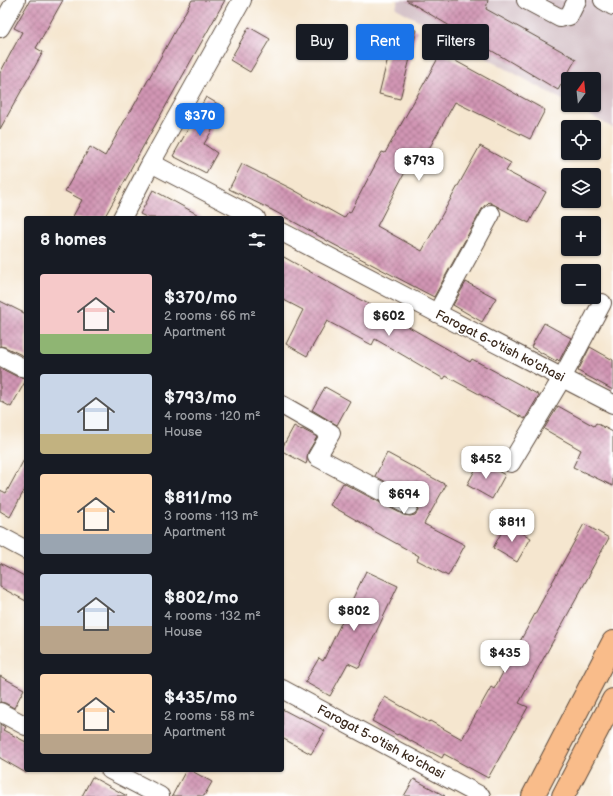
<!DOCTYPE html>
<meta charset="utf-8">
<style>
:root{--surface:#171b24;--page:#20242c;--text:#f1f3f6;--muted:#9ea1a6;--accent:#1a73e8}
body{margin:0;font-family:"Balsamiq Sans",sans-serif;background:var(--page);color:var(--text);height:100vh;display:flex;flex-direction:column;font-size:15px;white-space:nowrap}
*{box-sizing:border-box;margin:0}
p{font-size:13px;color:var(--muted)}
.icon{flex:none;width:22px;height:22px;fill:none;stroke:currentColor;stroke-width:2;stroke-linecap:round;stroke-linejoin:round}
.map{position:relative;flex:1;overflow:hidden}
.details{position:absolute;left:24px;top:216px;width:260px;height:556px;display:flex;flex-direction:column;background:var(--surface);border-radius:4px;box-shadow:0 1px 3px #0004}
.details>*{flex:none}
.top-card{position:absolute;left:296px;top:24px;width:257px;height:36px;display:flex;gap:8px}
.needle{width:26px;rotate:15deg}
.controls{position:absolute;left:561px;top:72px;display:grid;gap:8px}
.controls a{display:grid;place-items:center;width:40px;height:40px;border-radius:4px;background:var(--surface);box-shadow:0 1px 3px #0004;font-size:20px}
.price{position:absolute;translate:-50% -34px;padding:0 9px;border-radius:8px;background:#fff;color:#222;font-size:13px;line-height:26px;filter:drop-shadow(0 1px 2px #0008)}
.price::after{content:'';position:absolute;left:50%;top:24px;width:12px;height:9px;margin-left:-6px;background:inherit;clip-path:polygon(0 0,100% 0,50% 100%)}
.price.current{background:var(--accent);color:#fff}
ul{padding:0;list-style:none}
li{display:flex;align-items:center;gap:12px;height:100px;padding:0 16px}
li span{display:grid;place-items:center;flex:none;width:112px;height:80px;border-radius:4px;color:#555}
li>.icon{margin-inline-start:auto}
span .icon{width:48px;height:48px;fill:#fffc;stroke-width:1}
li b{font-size:17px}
h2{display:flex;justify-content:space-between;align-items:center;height:48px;padding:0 16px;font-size:17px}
.pill{padding:0 14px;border-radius:4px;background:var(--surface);box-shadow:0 1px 3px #0004;font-size:14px;line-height:36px}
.pill.current{background:var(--accent);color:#fff}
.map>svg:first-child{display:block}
.industrial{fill:#d2bec4}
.building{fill:url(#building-cross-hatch)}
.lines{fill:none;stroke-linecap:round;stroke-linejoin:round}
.minor-casing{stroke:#574639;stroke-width:20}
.major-casing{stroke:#574639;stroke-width:24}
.minor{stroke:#fff;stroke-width:18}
.major{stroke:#f9bc8a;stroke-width:22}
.labels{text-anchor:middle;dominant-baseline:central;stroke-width:3;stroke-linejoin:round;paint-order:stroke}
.street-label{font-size:13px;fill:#3b2a1e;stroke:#fff}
</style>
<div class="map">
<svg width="613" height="796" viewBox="0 0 613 796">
<defs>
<pattern id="building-cross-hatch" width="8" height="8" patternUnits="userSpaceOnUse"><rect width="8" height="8" fill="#d195b4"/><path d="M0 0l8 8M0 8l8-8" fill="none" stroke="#ab7a92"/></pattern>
</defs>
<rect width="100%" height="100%" fill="#fff"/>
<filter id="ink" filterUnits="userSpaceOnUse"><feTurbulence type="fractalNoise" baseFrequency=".025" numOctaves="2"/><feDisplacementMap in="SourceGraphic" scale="8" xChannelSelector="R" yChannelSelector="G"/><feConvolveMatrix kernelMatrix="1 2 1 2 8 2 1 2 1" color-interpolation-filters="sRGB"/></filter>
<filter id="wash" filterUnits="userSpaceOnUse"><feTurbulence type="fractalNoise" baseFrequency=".012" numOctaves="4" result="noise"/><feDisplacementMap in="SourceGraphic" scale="16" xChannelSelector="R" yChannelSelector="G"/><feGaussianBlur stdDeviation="0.9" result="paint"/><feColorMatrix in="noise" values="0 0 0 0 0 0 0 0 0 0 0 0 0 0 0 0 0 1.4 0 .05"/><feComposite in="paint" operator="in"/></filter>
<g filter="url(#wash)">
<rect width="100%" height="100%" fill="#f5e6cf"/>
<!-- industrial -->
<polygon class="industrial" points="398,0 613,0 613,128 571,105 594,105 594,79 568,79 568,103 396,8"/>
<g id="blocks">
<!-- building -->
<g class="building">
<polygon points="30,0 63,0 36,48 43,52 0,129 0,73 22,32 14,28"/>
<polygon points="192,0 225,0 130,170 131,170 104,218 72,218 82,200 65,191 90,147 105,156 130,111 131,111"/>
<polygon points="406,0 488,0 486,9 576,59 558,90"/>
<polygon points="396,25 417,30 400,99 379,94"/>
<polygon points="249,27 270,39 250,72 230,60"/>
<polygon points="441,53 545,110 530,139 455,102 426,154 417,149 377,226 422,251 480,146 511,163 506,171 546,192 529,223 489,202 487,204 485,205 482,209 434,297 331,243 305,228 272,210 229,189 242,164 292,189 344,218 348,212 350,213 382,152 385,153"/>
<polygon points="206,97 225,108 204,144 217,153 206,173 173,156"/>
<polygon points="153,190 204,218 148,218 140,214"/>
<polygon points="282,256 357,298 388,314 388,315 470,362 472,359 539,395 525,419 446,376 444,379 375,339 372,345 327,321 307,356 286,344 303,310 282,299"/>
<polygon points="466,282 496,298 482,322 453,305"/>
<polygon points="0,301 26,314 26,357 5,347 0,346"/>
<polygon points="544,323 571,338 559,361 557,359 556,361 531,347"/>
<polygon points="590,347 613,360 613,390 578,371"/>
<polygon points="0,368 16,376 26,378 26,380 11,407 0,401"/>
<polygon points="325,387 350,401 337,425 312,410"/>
<polygon points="558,406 594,426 596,423 613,432 613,486 573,467 581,450 544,429"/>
<polygon points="294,426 301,430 302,429 317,437 308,452 307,457 307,461 306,464 282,451 282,448"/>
<polygon points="387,453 446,485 424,524 465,545 448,576 417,560 419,556 372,530 372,529 330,505 343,483 404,515 410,516 415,515 418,511 419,506 418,500 414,497 375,476"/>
<polygon points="26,456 26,487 10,517 0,511 0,490 6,493"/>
<polygon points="480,461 505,475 492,499 467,485"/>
<polygon points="506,524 531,538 517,562 493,548"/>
<polygon points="584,524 609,538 590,572 591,572 519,703 528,707 488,778 444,754 442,758 398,734 397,735 372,721 385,697 429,722 430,721 462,739 491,687 494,689"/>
<polygon points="0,563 26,577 26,601 0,587"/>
<polygon points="366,571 398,586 359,668 348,663 330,696 305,682 319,658 323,661"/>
<polygon points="0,676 24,689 14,708 5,703 0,702"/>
<polygon points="282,709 299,718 300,717 325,731 311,754 282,738"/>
<polygon points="0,724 5,727 3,730 26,742 26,773 0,758"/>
<polygon points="186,770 190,770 212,782 204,796 172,796"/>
<polygon points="92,777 127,796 82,796"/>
<polygon points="414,779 445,796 404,796"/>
</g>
</g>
</g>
<g filter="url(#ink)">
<use href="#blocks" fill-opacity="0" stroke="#574639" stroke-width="1"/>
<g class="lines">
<defs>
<g id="minor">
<polyline points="526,0 560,18 569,16 577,0"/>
<polyline points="603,0 613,6"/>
<polyline points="0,28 16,0"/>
<polyline points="151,163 256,218"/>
<polyline points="122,218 151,163 242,0"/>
<polyline points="282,232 437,313 613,404"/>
<polyline points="437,313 491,214"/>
<polyline points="0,356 21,367 26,368"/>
<polyline points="282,405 331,433 317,457 409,506"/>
<polyline points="511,463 562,378 602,303"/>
<polyline points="0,536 26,550"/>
<polyline points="282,689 481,796"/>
<polyline points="0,712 26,726"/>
<polyline points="110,770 160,796"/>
</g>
<g id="major">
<polyline points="533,796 613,642"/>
<polyline points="563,796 613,700"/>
</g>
</defs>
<!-- minor casing -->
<use href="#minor" class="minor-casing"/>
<!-- major casing -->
<use href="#major" class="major-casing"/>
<!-- minor -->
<use href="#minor" class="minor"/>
<!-- major -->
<use href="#major" class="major"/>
</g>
</g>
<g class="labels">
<!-- street labels -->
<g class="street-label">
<text transform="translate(500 346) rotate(27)">Farogat 6-o'tish ko'chasi</text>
<text transform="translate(381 742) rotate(28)">Farogat 5-o'tish ko'chasi</text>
</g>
</g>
</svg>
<div class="controls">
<a><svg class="needle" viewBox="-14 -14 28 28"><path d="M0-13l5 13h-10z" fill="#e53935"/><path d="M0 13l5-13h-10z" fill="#9ea1a6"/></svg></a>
<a><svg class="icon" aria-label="locate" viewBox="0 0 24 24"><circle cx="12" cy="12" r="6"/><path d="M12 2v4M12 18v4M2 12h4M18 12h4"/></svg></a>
<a><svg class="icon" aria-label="layers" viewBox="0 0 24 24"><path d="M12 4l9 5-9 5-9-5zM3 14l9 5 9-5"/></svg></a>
<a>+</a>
<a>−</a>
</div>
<b class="price current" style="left:200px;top:137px">$370</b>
<b class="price" style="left:419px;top:182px">$793</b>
<b class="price" style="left:389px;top:337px">$602</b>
<b class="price" style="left:486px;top:480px">$452</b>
<b class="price" style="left:404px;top:515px">$694</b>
<b class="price" style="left:512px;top:543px">$811</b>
<b class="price" style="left:354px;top:632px">$802</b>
<b class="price" style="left:505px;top:674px">$435</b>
<div class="top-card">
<a class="pill">Buy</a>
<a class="pill current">Rent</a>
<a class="pill">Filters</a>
</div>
<section class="details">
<h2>8 homes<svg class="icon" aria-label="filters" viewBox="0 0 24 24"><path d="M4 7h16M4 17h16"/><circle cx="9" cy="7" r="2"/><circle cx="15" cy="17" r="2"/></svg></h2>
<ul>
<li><span style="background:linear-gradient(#f6c9c9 75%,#8fb573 0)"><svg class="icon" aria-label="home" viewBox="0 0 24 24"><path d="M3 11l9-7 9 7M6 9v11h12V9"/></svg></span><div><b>$370/mo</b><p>2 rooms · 66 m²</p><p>Apartment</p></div></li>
<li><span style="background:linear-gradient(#c9d6e8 75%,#c2b280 0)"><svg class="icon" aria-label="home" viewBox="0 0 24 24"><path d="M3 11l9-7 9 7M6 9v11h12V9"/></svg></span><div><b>$793/mo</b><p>4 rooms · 120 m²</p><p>House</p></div></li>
<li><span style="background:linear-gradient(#ffd9b3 75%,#9aa5b1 0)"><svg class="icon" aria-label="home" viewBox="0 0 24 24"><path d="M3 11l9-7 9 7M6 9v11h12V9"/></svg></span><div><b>$811/mo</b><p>3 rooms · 113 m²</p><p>Apartment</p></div></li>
<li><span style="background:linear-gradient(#c9d6e8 65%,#b9a48a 0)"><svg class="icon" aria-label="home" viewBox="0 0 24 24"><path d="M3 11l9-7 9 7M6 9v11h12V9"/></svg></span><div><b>$802/mo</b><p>4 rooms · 132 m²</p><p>House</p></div></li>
<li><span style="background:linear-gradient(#ffd9b3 75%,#b9a48a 0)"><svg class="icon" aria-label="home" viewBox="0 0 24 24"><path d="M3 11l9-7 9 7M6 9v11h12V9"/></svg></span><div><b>$435/mo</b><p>2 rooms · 58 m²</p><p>Apartment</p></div></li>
</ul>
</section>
</div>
